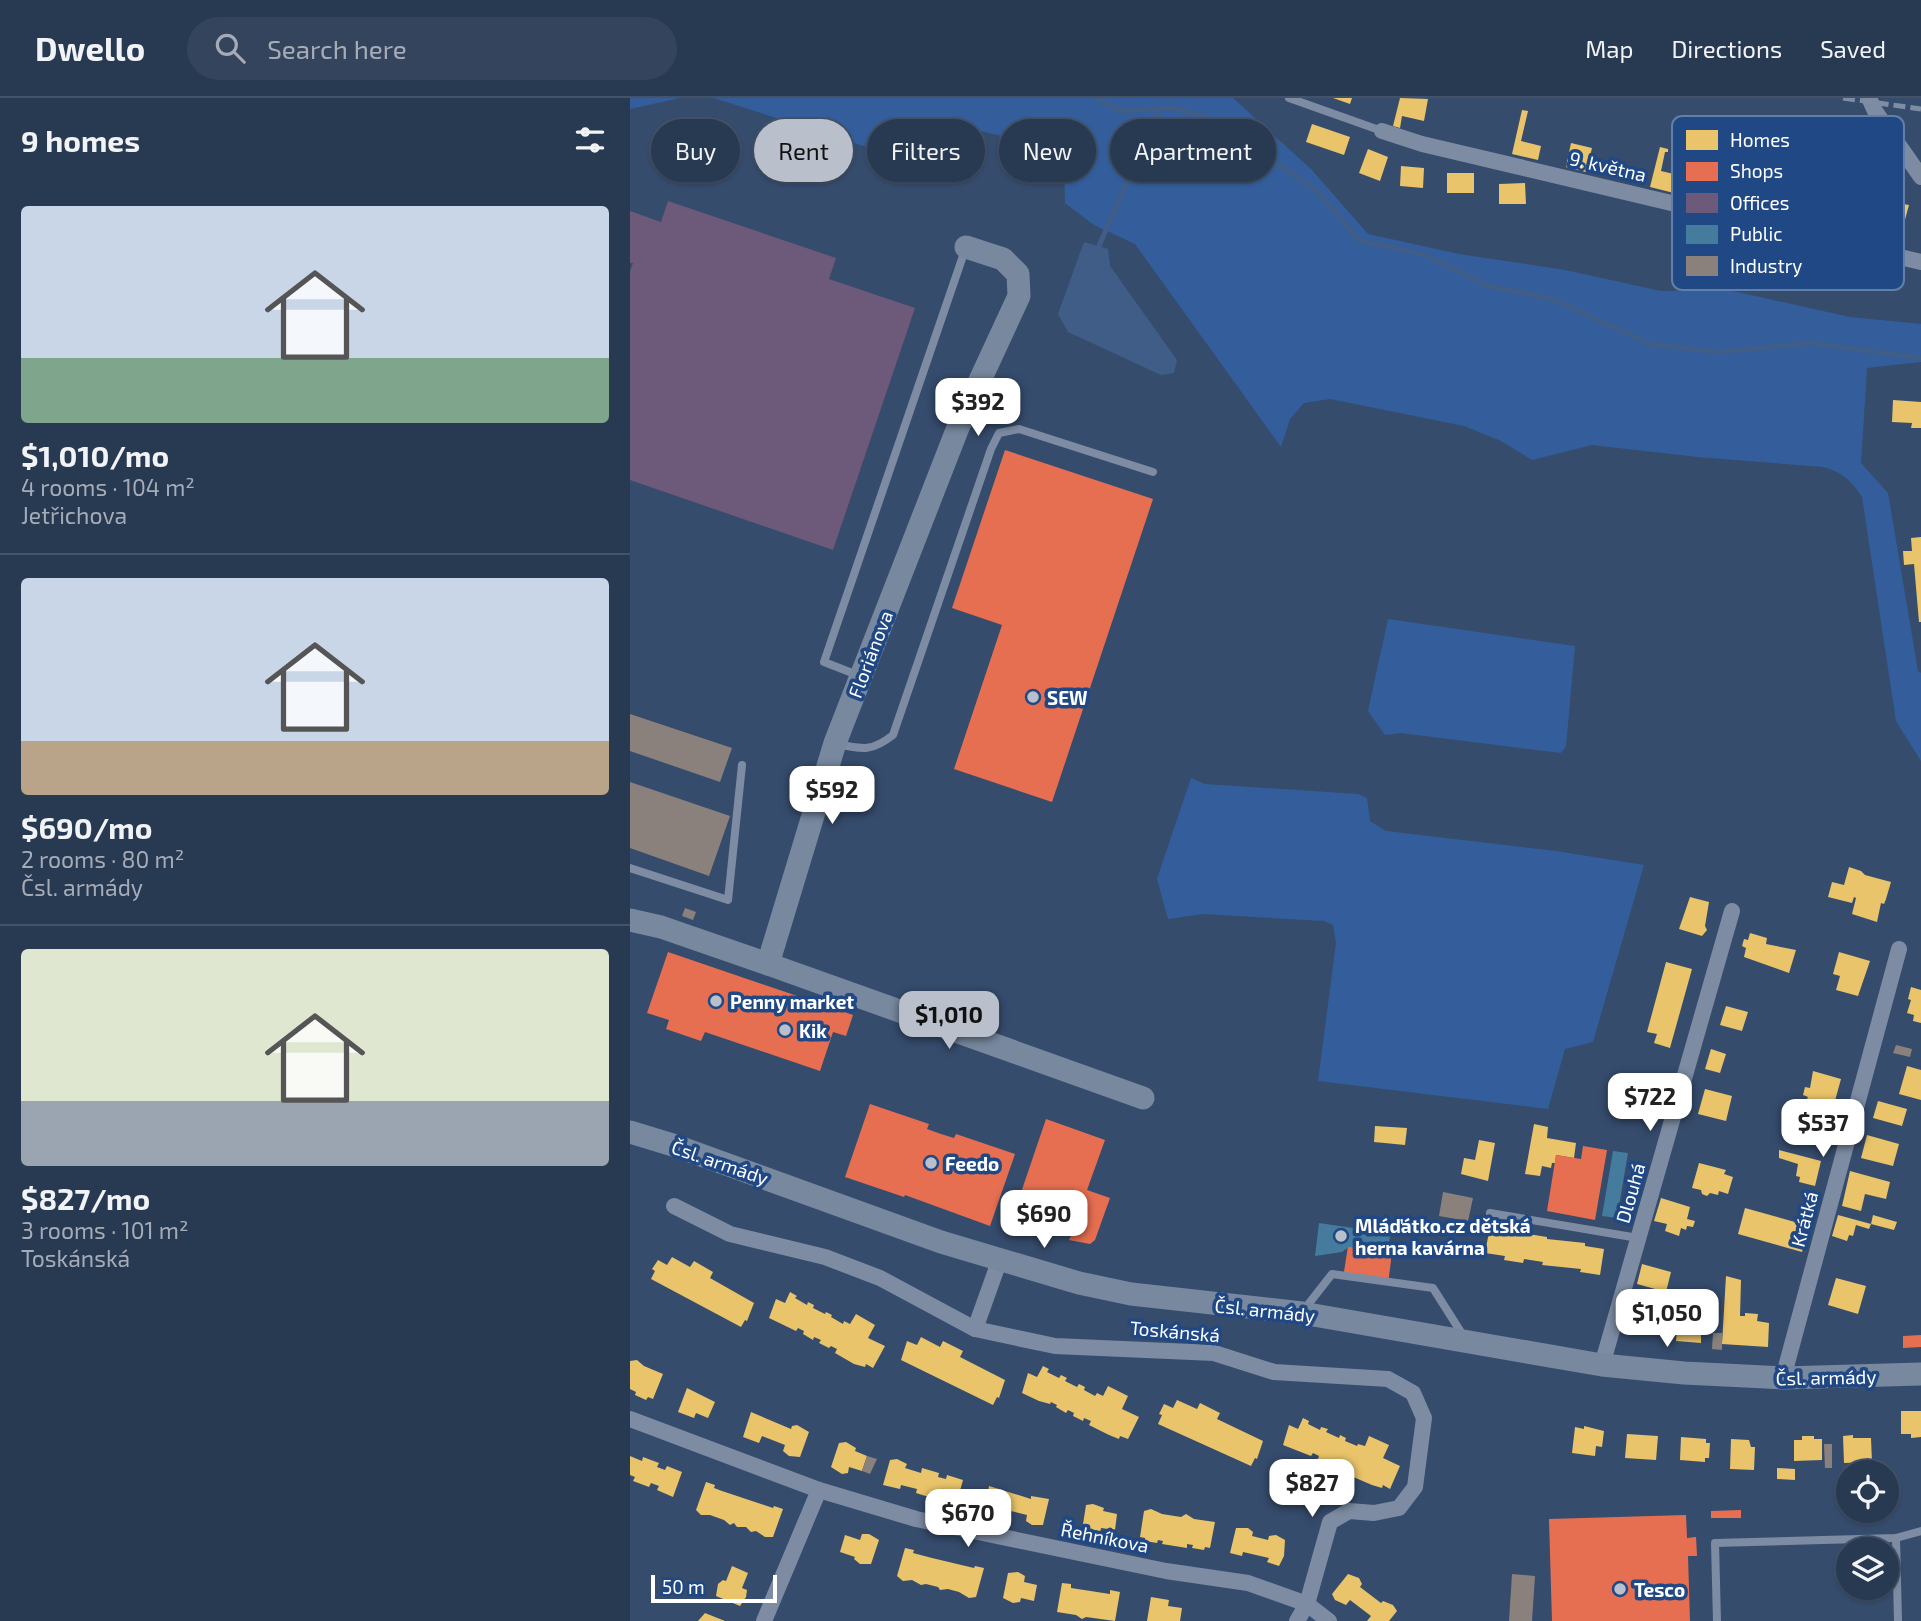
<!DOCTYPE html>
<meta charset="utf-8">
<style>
:root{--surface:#283952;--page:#34445c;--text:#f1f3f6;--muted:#a5acb8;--line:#445369;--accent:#b9c0cc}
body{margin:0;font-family:"Exo 2",sans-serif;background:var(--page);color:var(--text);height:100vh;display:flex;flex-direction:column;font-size:26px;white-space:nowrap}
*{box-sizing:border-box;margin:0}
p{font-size:23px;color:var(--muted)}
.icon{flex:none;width:38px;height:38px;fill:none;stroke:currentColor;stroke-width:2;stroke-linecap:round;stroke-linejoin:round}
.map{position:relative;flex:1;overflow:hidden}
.side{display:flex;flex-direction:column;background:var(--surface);width:630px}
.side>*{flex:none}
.guide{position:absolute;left:21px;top:21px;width:665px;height:63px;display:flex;gap:14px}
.tools{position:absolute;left:1206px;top:1362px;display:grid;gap:14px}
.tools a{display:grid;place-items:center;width:63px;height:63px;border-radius:50%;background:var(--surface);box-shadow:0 2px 5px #0004,0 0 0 2px var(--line);font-size:35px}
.scale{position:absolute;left:21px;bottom:18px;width:126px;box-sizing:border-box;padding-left:7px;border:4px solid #fff;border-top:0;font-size:19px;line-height:24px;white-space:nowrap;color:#fff;-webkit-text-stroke:5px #1f4884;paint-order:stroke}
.price{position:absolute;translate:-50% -60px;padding:0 16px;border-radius:14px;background:#fff;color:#222;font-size:23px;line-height:46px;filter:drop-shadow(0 2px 4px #0008)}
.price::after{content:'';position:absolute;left:50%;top:42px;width:21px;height:16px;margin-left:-10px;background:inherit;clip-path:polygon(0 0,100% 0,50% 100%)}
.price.selected{background:var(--accent);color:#111}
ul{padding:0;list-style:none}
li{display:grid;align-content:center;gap:14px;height:371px;padding:0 21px}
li+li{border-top:2px solid var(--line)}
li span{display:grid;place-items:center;height:217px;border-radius:7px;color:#555}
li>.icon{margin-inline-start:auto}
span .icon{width:126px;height:126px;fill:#fffc;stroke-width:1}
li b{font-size:30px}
h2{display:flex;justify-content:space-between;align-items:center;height:84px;padding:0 21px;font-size:30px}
.pill{padding:0 24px;border-radius:32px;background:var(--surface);box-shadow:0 2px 5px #0004,0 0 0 2px var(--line);font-size:24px;line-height:63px}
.pill.selected{background:var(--accent);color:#111}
header{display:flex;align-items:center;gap:42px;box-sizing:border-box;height:98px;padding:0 35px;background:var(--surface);border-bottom:2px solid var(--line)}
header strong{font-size:33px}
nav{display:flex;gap:38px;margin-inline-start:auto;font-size:24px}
.search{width:490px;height:63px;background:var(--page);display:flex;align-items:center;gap:18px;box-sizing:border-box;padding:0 24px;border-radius:38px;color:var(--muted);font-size:26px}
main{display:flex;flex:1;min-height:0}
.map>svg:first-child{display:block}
.green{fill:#335e9b}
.water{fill:#405d88}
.homes{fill:#e9c46a}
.shops{fill:#e76f51}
.offices{fill:#6d597a}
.public{fill:#457b9d}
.industry{fill:#8a817c}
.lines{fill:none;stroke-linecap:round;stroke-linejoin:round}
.stream{stroke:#405d88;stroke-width:5}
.lane{stroke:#7d8ca3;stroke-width:8}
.street{stroke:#7d8ca3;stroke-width:16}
.secondary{stroke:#77889f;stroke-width:23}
.rail{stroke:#7d8da3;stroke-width:5;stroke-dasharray:12 5;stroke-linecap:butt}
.poi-dot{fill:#b9c0cc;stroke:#1f4884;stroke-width:2.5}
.labels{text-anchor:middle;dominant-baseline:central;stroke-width:7;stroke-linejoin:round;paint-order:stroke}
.street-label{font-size:19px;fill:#fff;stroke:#1f4884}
.poi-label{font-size:19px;font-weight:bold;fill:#fff;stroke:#1f4884;text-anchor:start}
.key{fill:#1f4884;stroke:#627fa9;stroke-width:2}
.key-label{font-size:19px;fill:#fff}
</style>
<header>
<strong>Dwello</strong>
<div class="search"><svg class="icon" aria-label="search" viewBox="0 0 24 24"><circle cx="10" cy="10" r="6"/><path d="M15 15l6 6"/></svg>Search here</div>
<nav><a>Map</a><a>Directions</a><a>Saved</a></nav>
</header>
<main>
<section class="side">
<h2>9 homes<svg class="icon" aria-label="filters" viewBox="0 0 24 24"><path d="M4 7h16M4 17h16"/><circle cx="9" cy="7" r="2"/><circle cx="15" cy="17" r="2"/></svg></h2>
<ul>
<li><span style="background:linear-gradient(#c9d6e8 70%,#7fa58c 0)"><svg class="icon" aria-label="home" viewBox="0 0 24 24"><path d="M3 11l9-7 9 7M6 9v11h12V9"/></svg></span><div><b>$1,010/mo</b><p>4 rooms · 104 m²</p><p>Jetřichova</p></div></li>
<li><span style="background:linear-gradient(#c9d6e8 75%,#b9a48a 0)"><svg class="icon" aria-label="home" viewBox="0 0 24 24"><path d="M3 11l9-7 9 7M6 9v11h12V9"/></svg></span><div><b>$690/mo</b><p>2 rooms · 80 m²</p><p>Čsl. armády</p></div></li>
<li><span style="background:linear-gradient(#dfe7d0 70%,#9aa5b1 0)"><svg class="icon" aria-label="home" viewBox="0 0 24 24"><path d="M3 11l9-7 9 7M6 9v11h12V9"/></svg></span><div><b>$827/mo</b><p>3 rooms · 101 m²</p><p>Toskánská</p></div></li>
</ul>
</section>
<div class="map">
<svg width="1291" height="1523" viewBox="0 0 1291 1523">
<rect width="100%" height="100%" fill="#364c6d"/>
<!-- green -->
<g class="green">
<polygon points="0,0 50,0 0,11"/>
<path d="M84 0H603L681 71 738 136 829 156 935 172 1031 193 1098 192 1220 219 1291 226V264L1237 270 1231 365 1258 395 1288 573 1291 575V663L1266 623 1232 399C1222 383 1212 374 1193 369L1067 359 962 347 902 362 871 343 834 328 700 301 674 305 660 321 651 349 505 146 464 127 435 105 434 63 409 47 330 28H308L289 44 277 62Z"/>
<polygon points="758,521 945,548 936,648 931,655 771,635 755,637 738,613"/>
<polygon points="561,680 575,686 728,696 737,700 740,723 756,733 926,753 1014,767 963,944 935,951 918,1011 688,983 706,845 703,827 694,823 573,816 538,821 527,781"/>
</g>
<!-- water -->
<polygon class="water" points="454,144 478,151 480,168 547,262 544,275 531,277 438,234 428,216"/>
<!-- homes -->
<g class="homes">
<polygon points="703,0 722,0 720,6"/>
<polygon points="770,0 798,1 794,23 772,18 770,30 763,28"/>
<polygon points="892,12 898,13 891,43 911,48 908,62 882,56"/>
<polygon points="682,26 720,39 714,57 676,44"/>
<polygon points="941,45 962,50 956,74 936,69"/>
<polygon points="1030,49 1038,51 1038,54 1035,54 1031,73 1048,77 1044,95 1020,89"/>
<polygon points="738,51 758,59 750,83 729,75"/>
<polygon points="771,68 794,70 793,90 770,88"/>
<rect x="817" y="75" width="27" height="20"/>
<polygon points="895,85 896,106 869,106 869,86"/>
<polygon points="1240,100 1279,107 1271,136 1249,131 1251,122 1236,118"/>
<polygon points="1263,302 1291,304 1291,330 1281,330 1282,325 1262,324"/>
<polygon points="1291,439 1291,524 1289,524 1284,466 1274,467 1273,453 1282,453 1281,440"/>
<polygon points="1219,769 1231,773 1235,777 1261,784 1256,801 1254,806 1251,805 1247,824 1222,816 1226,800 1224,799 1222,805 1198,799 1202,784 1214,787"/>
<polygon points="1060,799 1079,804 1075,828 1077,832 1072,838 1049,831"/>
<polygon points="1120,835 1137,840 1136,846 1166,852 1159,875 1114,859 1116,850 1112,848 1114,841 1118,842"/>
<polygon points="1209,854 1240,863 1228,898 1206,892 1210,878 1203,876"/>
<polygon points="1036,864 1062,871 1040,950 1024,945 1027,936 1017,934"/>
<polygon points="1281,889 1291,892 1291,925 1283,923 1284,917 1277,915 1281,902 1278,901"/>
<polygon points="1096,908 1118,914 1112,933 1090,927"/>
<polygon points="1081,951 1096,956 1090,975 1075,971"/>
<polygon points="1277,968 1291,972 1291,1002 1269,996"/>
<polygon points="1183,973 1211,981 1203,1010 1176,1003 1178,999 1173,997 1175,989 1180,990"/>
<polygon points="1075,991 1102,998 1096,1023 1068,1016"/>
<polygon points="1248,1003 1277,1011 1272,1028 1243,1020"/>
<polygon points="1163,1011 1184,1017 1181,1026 1187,1028 1184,1037 1179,1036 1176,1045 1155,1039 1157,1033 1152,1030 1153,1025 1159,1026"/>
<polygon points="904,1026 918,1029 917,1040 946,1045 944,1060 926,1057 925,1065 922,1065 921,1070 912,1068 910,1078 895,1076"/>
<polygon points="745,1028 777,1030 775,1047 744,1044"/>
<polygon points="1237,1037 1269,1046 1263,1068 1231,1060"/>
<polygon points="849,1042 865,1045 858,1083 831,1076 834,1060 845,1062"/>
<polygon points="1149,1052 1191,1063 1185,1088 1169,1084 1170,1079 1166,1078 1168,1066 1149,1060"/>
<polygon points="1069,1065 1096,1072 1094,1076 1103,1079 1098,1096 1089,1093 1088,1097 1080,1095 1077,1098 1072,1096 1071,1092 1062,1090"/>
<polygon points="1220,1073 1260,1084 1256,1101 1235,1096 1231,1113 1212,1108"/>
<polygon points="1031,1100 1060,1109 1057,1121 1065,1123 1063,1129 1057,1128 1056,1132 1051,1130 1049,1138 1035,1133 1037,1126 1024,1123"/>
<polygon points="1115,1110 1179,1128 1172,1154 1108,1136"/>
<polygon points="1208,1117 1241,1126 1243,1117 1267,1124 1264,1132 1241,1126 1239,1131 1226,1127 1223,1138 1219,1137 1217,1143 1202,1138"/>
<polygon points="860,1129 879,1132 878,1135 898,1138 898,1136 917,1139 917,1141 955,1145 955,1148 974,1151 970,1177 950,1174 951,1171 912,1167 913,1164 894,1161 893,1165 874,1162 875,1158 855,1155"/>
<polygon points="42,1159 60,1169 64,1163 83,1174 80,1180 124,1205 117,1223 115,1222 111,1229 21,1181 25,1173 22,1171 28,1162 37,1167"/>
<polygon points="1012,1166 1041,1174 1036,1194 1007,1186"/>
<polygon points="1096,1178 1111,1182 1110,1218 1115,1218 1115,1215 1128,1216 1127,1223 1139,1225 1138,1249 1092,1246"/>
<polygon points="1206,1180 1236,1188 1228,1216 1198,1207"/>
<polygon points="160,1194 167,1198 165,1200 177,1207 178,1204 184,1207 183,1210 195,1216 196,1214 202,1217 201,1219 213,1226 214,1223 220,1226 226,1216 245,1227 238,1240 255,1248 243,1270 236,1266 235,1269 224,1266 205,1255 207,1251 201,1248 199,1250 189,1245 191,1242 184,1239 183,1242 173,1236 174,1233 168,1230 166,1233 139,1220 146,1201 155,1205"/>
<polygon points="1048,1219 1077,1221 1076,1237 1071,1237 1071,1245 1046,1243"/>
<polygon points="291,1239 310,1249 313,1243 333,1253 330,1259 375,1282 369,1300 367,1299 363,1307 271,1262 277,1243 287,1247"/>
<polygon points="7,1262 14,1268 33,1276 23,1301 18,1299 16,1302 5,1297 6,1294 0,1291 0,1263"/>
<polygon points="413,1268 419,1271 417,1274 429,1280 431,1277 437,1280 435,1283 447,1289 449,1286 455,1289 454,1292 465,1298 467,1295 473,1298 478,1288 498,1298 492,1311 509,1319 498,1341 490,1338 489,1341 479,1337 459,1327 461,1323 454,1320 453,1323 443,1318 444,1315 438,1312 436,1315 426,1309 427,1307 421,1304 420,1306 409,1303 392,1295 398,1275 407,1279"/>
<polygon points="57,1290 85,1304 78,1320 66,1315 64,1320 48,1314"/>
<polygon points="547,1302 567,1311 570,1305 590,1315 587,1321 633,1343 627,1361 625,1360 621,1368 528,1326 532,1317 529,1316 534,1306 543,1310"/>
<polygon points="1271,1313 1291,1313 1291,1339 1281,1340 1281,1336 1271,1336"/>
<polygon points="121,1314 161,1331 162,1328 167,1327 179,1334 170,1359 159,1358 153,1353 155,1347 132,1338 129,1345 113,1339"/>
<polygon points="673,1320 679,1323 678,1326 690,1332 691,1329 698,1331 696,1334 709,1340 710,1337 716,1340 715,1343 727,1348 728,1346 735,1348 739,1338 759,1347 753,1360 770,1368 760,1391 753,1387 752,1390 742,1387 721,1378 723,1374 717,1371 715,1374 705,1369 706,1366 700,1363 698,1366 688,1361 689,1358 683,1355 681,1358 653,1347 659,1327 668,1331"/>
<polygon points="954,1328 974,1333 972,1349 966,1348 965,1358 942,1355 945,1329 954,1331"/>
<polygon points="997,1336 1028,1338 1026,1362 995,1360"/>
<polygon points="1223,1337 1223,1340 1241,1340 1242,1364 1214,1365 1213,1338"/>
<polygon points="1172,1338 1184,1338 1184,1341 1192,1341 1192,1362 1164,1363 1164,1342 1172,1342"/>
<polygon points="1051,1339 1076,1341 1076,1345 1080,1345 1079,1360 1075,1360 1075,1364 1050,1362"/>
<polygon points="1101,1341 1119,1342 1121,1349 1125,1349 1124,1372 1100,1371"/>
<polygon points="216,1344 226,1350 225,1353 237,1358 232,1373 219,1369 218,1375 212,1376 201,1369 209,1345"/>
<polygon points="0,1358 12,1363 13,1359 29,1365 27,1369 35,1372 37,1368 52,1374 43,1399 27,1392 29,1388 21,1385 19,1389 3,1383 5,1379 0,1377"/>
<polygon points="267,1361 277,1366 275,1370 291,1375 292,1370 309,1375 308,1379 316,1381 317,1377 333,1382 326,1407 310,1402 311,1398 303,1396 302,1400 286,1395 287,1391 271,1387 270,1391 253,1387 260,1362"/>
<polygon points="1147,1370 1165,1371 1165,1382 1147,1381"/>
<polygon points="76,1384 85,1387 84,1390 92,1393 143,1410 144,1408 153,1411 143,1439 135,1439 126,1433 121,1434 116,1429 107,1429 104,1425 100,1427 94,1422 80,1417 71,1417 66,1412"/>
<polygon points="359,1388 401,1401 401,1398 419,1401 413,1427 402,1427 396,1423 397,1417 385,1414 372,1411 371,1418 364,1419 354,1414"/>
<polygon points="463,1406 474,1410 473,1413 487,1416 485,1432 471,1430 470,1436 465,1437 452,1433 456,1407"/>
<polygon points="521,1411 532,1416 551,1419 556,1416 564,1421 585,1424 580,1450 575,1449 574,1452 562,1450 563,1447 557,1446 557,1450 532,1446 533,1443 528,1442 527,1445 515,1443 515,1440 510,1439 514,1413"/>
<polygon points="606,1430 618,1430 623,1434 622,1438 638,1442 639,1438 646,1437 655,1442 654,1458 649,1468 637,1464 639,1460 613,1454 612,1458 600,1455"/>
<polygon points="232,1436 239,1436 249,1442 241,1466 230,1466 224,1461 225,1459 210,1454 215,1437 230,1442"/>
<polygon points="275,1450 284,1452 283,1455 302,1460 344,1470 345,1468 354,1470 346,1499 339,1500 329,1494 318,1491 310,1492 308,1489 296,1486 291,1487 282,1482 273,1483 267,1478"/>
<polygon points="102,1468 118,1475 112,1490 117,1492 116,1499 110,1508 86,1498 88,1486 93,1482 96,1483"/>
<polygon points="388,1474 395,1478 394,1484 407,1487 404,1503 391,1500 390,1504 383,1505 373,1500 378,1475"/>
<polygon points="718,1476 729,1480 732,1486 730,1489 751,1505 753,1503 763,1507 767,1513 759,1523 737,1523 741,1518 720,1502 716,1507 705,1502 702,1496"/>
<polygon points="432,1485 441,1486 441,1490 480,1496 480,1492 490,1494 485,1523 456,1519 452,1521 446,1517 427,1514"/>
<polygon points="521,1499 539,1502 538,1508 552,1510 550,1523 517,1523"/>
<polygon points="75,1515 95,1523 68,1523"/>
</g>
<!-- shops -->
<g class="shops">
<polygon points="375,352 523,401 422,704 324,671 372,527 322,510"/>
<polygon points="38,854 223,917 216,938 203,934 190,973 75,934 71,943 36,931 39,922 17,915"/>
<polygon points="240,1006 299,1026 297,1031 311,1036 324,1040 326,1036 385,1056 360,1128 275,1097 274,1099 215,1079"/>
<polygon points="416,1021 475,1042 457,1092 480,1100 465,1142 460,1146 439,1142 441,1138 383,1118"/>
<polygon points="953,1048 977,1052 965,1122 917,1113 926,1057 951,1061"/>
<polygon points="718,1148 762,1154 758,1187 713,1180"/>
<polygon points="1291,1237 1291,1249 1273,1250 1273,1238"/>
<polygon points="1111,1412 1111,1420 1081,1420 1081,1413"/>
<polygon points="1056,1417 1057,1440 1066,1439 1067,1458 1058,1458 1060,1523 922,1523 919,1421"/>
</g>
<!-- offices -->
<polygon class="offices" points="38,103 206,160 199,181 285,210 203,452 0,382 0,173 3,165 0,165 0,113 31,124"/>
<!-- public -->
<g class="public">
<polygon points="983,1053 998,1055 987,1120 972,1118"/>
<polygon points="689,1125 737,1132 736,1135 760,1138 757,1155 719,1149 712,1154 685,1158"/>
</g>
<!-- industry -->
<g class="industry">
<polygon points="0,616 102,650 90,684 0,653"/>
<polygon points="0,684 100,718 79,778 0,750"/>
<polygon points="55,810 66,814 63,822 52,818"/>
<polygon points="1266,947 1282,951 1280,959 1263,955"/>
<polygon points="813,1094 843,1100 838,1123 809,1118"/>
<polygon points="1083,1235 1092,1235 1092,1252 1082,1251"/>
<polygon points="1194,1346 1202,1346 1202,1370 1195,1370"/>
<polygon points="237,1358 247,1361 240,1376 232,1373"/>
<polygon points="882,1476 905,1478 902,1523 879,1523"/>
</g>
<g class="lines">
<!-- stream -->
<g class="stream">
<polyline points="466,0 491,13 543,10 584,22 687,93 730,143 793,156 858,188 923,201 1020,246 1088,254 1180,245 1291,260"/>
<polyline points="469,148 529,11"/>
</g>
<!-- lane -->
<g class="lane">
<polyline points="659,0 752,33"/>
<polyline points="230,578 194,564 335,152"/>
<path d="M208 646C233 652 243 653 263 637L361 351 369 335 389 331 523 374"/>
<polyline points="0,770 98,802 112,667"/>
<polyline points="860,1115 1008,1140"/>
<polyline points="673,1213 702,1176 803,1190 834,1239"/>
<polyline points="1266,1440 1268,1523"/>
<polyline points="1087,1523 1085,1445 1266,1440 1291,1433"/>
</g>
<!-- street -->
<g class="street">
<polyline points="1239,0 1245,13 1291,79"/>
<polyline points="752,33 792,46 1291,164"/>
<polyline points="44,1108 100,1136 195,1159 250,1180 345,1231 425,1248 584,1255 644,1274 758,1281 783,1295 794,1320 785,1389 769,1410 744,1415 719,1413 700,1424 677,1506 667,1523"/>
<polyline points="345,1231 370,1161"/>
<polyline points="972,1267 1102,813"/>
<polyline points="1153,1280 1269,851"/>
<polyline points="0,1321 189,1392 286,1421 536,1473 618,1485 677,1506 699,1523"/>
<polyline points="134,1523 189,1392"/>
</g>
<!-- secondary -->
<g class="secondary">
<polyline points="0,822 31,829 138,866 513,1000"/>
<polyline points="138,866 205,645 327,332 389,198 388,176 373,161 336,149"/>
<polyline points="0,1034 46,1048 311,1144 449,1185 501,1196 672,1215 972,1267 1054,1275 1153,1280 1291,1276"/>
</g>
<!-- rail -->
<polyline class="rail" points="1213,0 1291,11"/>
</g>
<!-- markers -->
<g class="poi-dot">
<circle cx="403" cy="599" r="7"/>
<circle cx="86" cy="903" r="7"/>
<circle cx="155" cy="932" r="7"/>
<circle cx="301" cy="1065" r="7"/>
<circle cx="711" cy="1138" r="7"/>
<circle cx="990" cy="1491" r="7"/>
</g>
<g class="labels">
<!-- street labels -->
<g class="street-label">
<text transform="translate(978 68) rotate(13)">9. května</text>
<text transform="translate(240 556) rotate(-69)">Floriánova</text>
<text transform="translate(90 1064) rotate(19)">Čsl. armády</text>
<text transform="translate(1000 1095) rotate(-74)">Dlouhá</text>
<text transform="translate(1174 1121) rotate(-75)">Krátká</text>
<text transform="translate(635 1212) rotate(6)">Čsl. armády</text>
<text transform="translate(545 1233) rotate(5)">Toskánská</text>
<text transform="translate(1196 1279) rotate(-1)">Čsl. armády</text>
<text transform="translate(475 1439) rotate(11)">Řehníkova</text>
</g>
<!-- poi labels -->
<g class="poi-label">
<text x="417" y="599">SEW</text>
<text x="100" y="903">Penny market</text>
<text x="169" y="932">Kik</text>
<text x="315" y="1065">Feedo</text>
<text x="725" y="1127">Mláďátko.cz dětská<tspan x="725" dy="22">herna kavárna</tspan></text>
<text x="1004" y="1491">Tesco</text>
</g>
</g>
<!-- legend -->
<rect x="1042" y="18" width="232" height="174" rx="10" class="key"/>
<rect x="1056" y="32" width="32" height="20" fill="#e9c46a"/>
<rect x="1056" y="64" width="32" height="19" fill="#e76f51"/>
<rect x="1056" y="95" width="32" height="20" fill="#6d597a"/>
<rect x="1056" y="127" width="32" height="19" fill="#457b9d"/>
<rect x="1056" y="158" width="32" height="20" fill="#8a817c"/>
<g class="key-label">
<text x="1100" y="49">Homes</text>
<text x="1100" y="80">Shops</text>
<text x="1100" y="112">Offices</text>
<text x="1100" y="143">Public</text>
<text x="1100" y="175">Industry</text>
</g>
</svg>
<div class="tools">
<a><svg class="icon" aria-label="locate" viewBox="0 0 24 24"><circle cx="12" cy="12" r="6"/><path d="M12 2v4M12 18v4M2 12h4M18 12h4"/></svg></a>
<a><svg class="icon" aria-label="layers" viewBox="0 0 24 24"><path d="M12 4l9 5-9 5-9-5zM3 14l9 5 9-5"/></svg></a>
</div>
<div class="scale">50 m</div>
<b class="price" style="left:348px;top:340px">$392</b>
<b class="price" style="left:202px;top:728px">$592</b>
<b class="price selected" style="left:319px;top:953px">$1,010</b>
<b class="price" style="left:1020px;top:1035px">$722</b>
<b class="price" style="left:1193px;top:1061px">$537</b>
<b class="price" style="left:414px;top:1152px">$690</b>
<b class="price" style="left:1037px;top:1251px">$1,050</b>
<b class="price" style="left:682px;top:1421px">$827</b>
<b class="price" style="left:338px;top:1451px">$670</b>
<div class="guide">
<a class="pill">Buy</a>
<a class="pill selected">Rent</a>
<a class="pill">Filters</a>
<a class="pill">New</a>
<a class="pill">Apartment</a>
</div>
</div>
</main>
